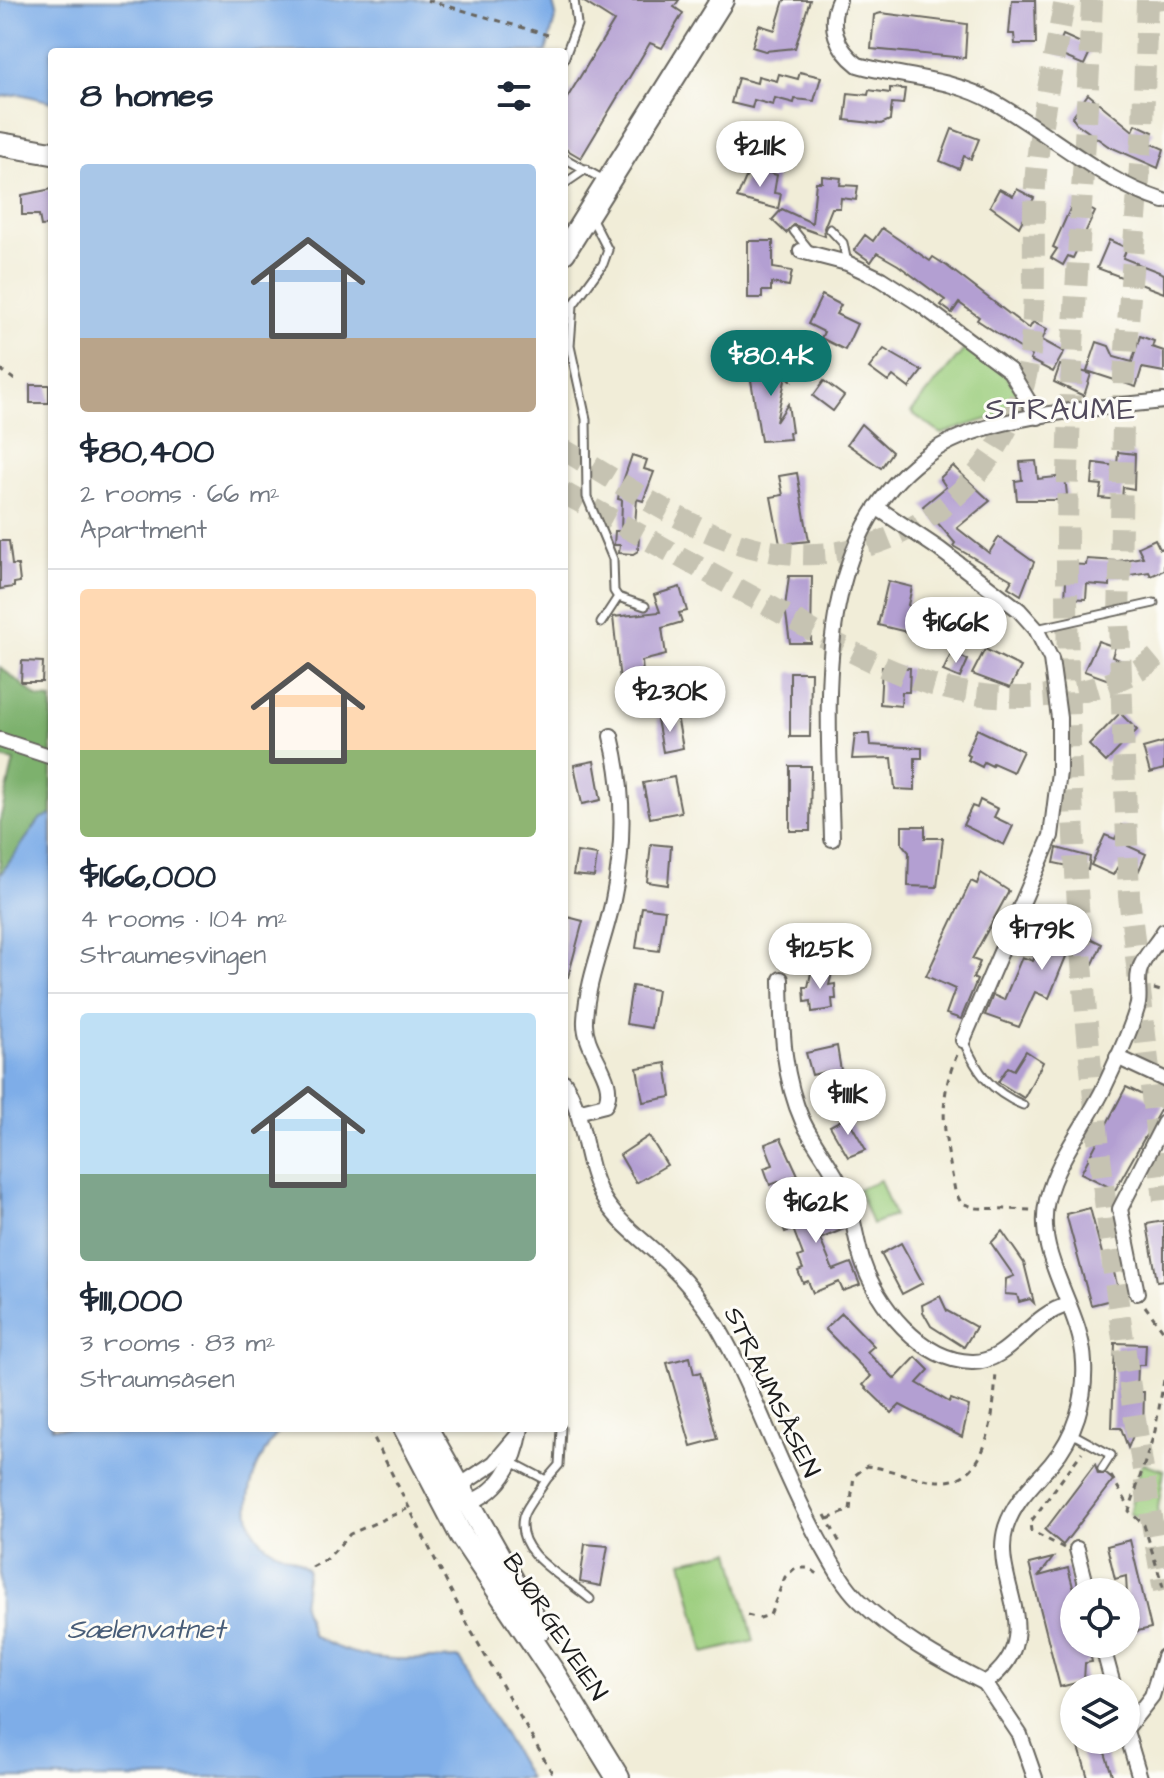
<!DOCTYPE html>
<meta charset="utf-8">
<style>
:root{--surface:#fff;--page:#f6f6f7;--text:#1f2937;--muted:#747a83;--line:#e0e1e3;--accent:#0f766e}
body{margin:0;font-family:"Architects Daughter",sans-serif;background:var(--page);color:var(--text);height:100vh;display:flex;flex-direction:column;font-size:30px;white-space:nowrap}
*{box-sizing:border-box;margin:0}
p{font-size:26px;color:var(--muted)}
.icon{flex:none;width:44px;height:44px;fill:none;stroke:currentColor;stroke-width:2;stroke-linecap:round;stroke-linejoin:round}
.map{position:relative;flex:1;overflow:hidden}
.panel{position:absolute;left:48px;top:48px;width:520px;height:1384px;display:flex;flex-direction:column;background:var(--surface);border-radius:8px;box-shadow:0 2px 6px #0004}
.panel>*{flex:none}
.fabs{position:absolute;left:1060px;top:1578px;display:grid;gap:16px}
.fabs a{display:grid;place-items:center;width:80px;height:80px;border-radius:50%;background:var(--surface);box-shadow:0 2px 6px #0004;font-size:40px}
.price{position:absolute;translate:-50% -68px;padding:0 18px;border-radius:28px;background:#fff;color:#222;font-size:26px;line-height:52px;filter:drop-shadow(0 2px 4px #0008)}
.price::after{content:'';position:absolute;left:50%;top:48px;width:24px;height:18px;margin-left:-12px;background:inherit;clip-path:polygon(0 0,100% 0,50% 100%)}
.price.on{background:var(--accent);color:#fff}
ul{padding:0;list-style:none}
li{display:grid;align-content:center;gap:16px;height:424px;padding:0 32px}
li+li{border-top:2px solid var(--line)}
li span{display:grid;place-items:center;height:248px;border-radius:8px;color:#555}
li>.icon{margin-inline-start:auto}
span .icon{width:144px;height:144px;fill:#fffc;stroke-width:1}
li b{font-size:34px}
h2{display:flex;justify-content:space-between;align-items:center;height:96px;padding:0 32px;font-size:34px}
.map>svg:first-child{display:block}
.green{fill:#9cce7e;stroke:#5c754d;stroke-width:2}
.forest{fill:#7db16d;stroke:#4c6644;stroke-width:2}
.water{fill:#7eade8;stroke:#4d6482;stroke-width:2}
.building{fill:#b39fd2}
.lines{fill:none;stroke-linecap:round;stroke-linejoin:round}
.primary-tunnel{stroke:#c6c3b2;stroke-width:22;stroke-dasharray:22 11;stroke-linecap:butt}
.lane-casing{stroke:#67655e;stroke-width:11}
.street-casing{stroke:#67655e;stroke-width:18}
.primary-casing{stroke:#67655e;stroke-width:26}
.path{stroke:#67655e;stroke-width:3;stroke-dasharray:6 6;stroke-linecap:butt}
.lane{stroke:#fff;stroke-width:7}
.street{stroke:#fff;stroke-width:14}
.primary{stroke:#fff;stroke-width:22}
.labels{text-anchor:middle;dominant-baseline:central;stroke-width:6;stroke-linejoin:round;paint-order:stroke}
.street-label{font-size:26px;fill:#1c1c1c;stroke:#fdfcf7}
.water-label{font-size:28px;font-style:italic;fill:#485d78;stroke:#fdfcf7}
.quarter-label{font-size:30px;letter-spacing:2px;fill:#514a5c;stroke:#fdfcf7}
</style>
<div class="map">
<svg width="1164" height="1778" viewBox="0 0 1164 1778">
<rect width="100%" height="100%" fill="#fdfcf7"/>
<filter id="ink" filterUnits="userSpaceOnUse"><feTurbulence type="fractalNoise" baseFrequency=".0125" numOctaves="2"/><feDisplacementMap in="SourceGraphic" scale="16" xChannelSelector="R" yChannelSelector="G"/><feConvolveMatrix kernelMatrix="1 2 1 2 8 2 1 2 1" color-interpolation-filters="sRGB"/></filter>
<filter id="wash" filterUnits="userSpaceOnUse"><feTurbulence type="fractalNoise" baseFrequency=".006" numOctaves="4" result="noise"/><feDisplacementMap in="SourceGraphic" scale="32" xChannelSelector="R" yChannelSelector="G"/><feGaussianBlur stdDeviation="1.8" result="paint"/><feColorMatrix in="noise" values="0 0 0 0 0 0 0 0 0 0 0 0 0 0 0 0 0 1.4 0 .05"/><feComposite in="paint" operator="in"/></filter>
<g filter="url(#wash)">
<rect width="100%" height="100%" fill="#f1edd8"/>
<!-- green -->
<g class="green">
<polygon points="968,345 1001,368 1023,400 1020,409 941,434 911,412"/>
<polygon points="880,1180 894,1216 872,1224 858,1189"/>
<polygon points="1142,1463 1164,1470 1155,1528 1129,1513"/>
<polygon points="731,1551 754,1641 704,1653 682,1561"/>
</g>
<!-- forest -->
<polygon class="forest" points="0,667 39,698 52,699 52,815 41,818 0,875 0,820 14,761 0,758"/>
<!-- water -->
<g class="water">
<polygon points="0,0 552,0 556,15 546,52 52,52 52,102 20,94 0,97"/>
<path d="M52 815V1428H282C257 1455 230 1515 266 1545 279 1556 293 1554 308 1569L303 1605 312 1635C359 1664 407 1660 460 1658L529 1778H0V875L41 818Z"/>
</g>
<g id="blocks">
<!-- building -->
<g class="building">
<polygon points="581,0 679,0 674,7 683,13 662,48 650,43 581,158 564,148 564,103 614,21"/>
<polygon points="784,0 810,0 795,48 765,51 752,47 759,25 775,30"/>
<polygon points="1012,0 1035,0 1036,44 1015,44 1014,34 1009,34"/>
<polygon points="881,13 967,24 965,58 871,49 874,15"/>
<polygon points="1063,35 1092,48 1084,65 1055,53"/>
<polygon points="800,72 821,77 814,101 795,99 794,103 775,98 773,105 754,100 752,108 731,103 738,78 757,83 758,76 777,81 779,74 798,79"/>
<polygon points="890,88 905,89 903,104 892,103 890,120 881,124 845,120 848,93 868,95 869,90 890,93"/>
<polygon points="1088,94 1133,131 1136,124 1153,132 1148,142 1164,149 1158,168 1108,146 1076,123 1072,117"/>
<polygon points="952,129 979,139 971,159 964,156 959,169 940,161"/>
<polygon points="750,168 777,175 774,193 781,194 778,209 737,198"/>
<polygon points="822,176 841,178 840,185 858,186 856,200 841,198 840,208 832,208 824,228 825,236 794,225 786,233 772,220 782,209 812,223 816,182 822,182"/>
<polygon points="52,189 52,225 41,226 39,215 22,215 22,195"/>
<polygon points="999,189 1013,196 1017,189 1034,198 1019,227 990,206"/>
<polygon points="1074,200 1095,212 1073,258 1068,256 1063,265 1051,258 1057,249 1053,247"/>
<polygon points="882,228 930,261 933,257 947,266 1029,329 1033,322 1047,329 1042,340 1064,352 1053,372 1030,360 1032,356 977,320 979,317 959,303 952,313 941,305 945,300 898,265 877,253 871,262 854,250 865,235 873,241"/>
<polygon points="1109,240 1127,248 1123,258 1164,274 1164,293 1097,268"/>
<polygon points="748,241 773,241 773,268 792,271 789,286 771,283 771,291 762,291 762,298 748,298"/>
<polygon points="822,295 841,305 836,314 857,324 845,350 821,338 824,332 808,324"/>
<polygon points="1140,336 1154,341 1152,347 1164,351 1164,372 1142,368 1136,387 1087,371 1097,342 1109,346 1114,357 1132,362"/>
<polygon points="884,349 922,371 909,388 893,376 888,382 869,368"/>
<polygon points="781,350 791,380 786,376 776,422 788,404 792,432 789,433 790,439 761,441 749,368 760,368 768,357"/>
<polygon points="1060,365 1091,374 1084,396 1054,382"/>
<polygon points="824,381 844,396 833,411 813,396"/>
<rect x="30" y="385" width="19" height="18"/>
<polygon points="861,424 892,452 881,468 847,444"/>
<polygon points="1118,452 1135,454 1134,489 1123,487 1122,500 1100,498 1102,485 1092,484 1094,463 1117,466"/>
<polygon points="632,455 647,460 644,469 654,472 643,501 637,499 634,537 639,537 638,551 633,554 619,553 620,545 614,545 615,531 621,531 622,500 618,499 619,493"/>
<polygon points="1036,461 1038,479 1065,476 1067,495 1063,496 1064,500 1017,500 1015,481 1022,480 1020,462"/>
<polygon points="953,466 990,501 957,528 989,553 999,537 1034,562 1021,595 1008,587 1012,580 953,546 955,543 923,506 946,487 940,478"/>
<polygon points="797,473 809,541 780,544 771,497 783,495 779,476"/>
<polygon points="1155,539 1160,549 1164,548 1164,570 1151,576 1149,572 1110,578 1110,586 1087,584 1086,599 1065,598 1067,564 1086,565 1087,559 1118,561 1143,557 1138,547"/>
<polygon points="0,541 9,541 12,565 18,565 20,582 14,583 14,587 0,589"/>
<polygon points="789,576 812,576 811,643 790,643 785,607"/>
<polygon points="888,581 912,587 908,605 916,611 911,633 878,625"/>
<polygon points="680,587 687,611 679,613 682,622 662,628 666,655 642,661 644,688 621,690 613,617 660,612 654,595"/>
<polygon points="942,610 958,625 945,639 929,624"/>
<polygon points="1098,641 1115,647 1112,657 1128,663 1120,684 1084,671"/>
<polygon points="985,649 1021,667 1010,688 972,674"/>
<polygon points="952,652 968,660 960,678 943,671"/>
<polygon points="22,661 43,662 42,682 21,682"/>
<polygon points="882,667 910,668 909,692 902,692 901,706 880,704"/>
<polygon points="790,672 811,672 810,737 790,737"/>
<polygon points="1120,713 1137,730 1106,762 1089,745"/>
<polygon points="677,716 683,748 663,752 657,719"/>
<polygon points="977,729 1023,751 1013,772 993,763 992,766 984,762 982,767 968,760 970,756 966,754"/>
<polygon points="855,734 869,734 870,745 922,748 922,758 915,758 915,790 895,789 892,758 852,759"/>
<polygon points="1164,742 1164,769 1150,773 1143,748"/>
<polygon points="594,761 601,800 582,804 574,765"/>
<polygon points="790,766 811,766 810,831 790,831"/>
<polygon points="674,777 681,812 650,818 643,783"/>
<polygon points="980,800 998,809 994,817 1013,826 1004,845 963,825 972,806 977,808"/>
<polygon points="1121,825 1134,831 1128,846 1146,854 1137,875 1118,866 1113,875 1091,865 1105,835 1115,839"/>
<polygon points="902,826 925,826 925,838 943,838 937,887 908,886 909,852 902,844"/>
<polygon points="651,844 671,846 668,885 647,882"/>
<polygon points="1057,848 1090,857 1088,870 1054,863"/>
<polygon points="577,852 597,855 594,877 573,875"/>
<polygon points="981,873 1009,891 972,959 980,962 973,978 977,980 961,1019 946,1014 955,989 926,976 971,881 977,884"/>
<polygon points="642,907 665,910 659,951 636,948"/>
<polygon points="564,916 583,921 568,977 564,977"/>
<polygon points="1053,920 1102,944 1093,964 1067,954 1049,998 1035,992 1019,1027 985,1015 993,995 1004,1000 1022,957 1033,961"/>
<polygon points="812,968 832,973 829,985 835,984 836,999 832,999 833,1009 812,1012 811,1001 805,1002 804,987 808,987"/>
<polygon points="632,986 657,990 651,1028 626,1024"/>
<polygon points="837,1046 844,1089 832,1092 824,1072 812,1075 806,1053"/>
<polygon points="1026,1051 1043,1062 1024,1098 998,1082 1008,1067 1014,1070"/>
<polygon points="666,1063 671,1097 643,1102 637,1068"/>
<polygon points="1126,1087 1163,1105 1115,1190 1081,1173"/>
<polygon points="847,1117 866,1150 848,1157 830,1126"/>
<polygon points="649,1136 667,1165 636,1183 620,1155"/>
<polygon points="781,1138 798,1175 770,1185 764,1168 773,1165 765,1144"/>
<polygon points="815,1194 825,1220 839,1214 844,1226 844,1229 820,1239 833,1270 851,1263 860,1285 843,1291 839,1282 813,1293 808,1281 803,1283 798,1271 803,1269 798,1257 803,1255 793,1229 785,1232 780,1219 784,1218 780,1209"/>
<polygon points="1090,1208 1104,1261 1109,1260 1112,1264 1118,1289 1113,1291 1115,1299 1091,1305 1066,1214"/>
<polygon points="1164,1221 1164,1280 1157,1281 1147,1224"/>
<polygon points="1002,1231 1024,1263 1034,1303 1030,1299 1019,1302 1017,1295 1005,1294 1006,1279 1014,1276 991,1243"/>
<polygon points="901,1243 923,1283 902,1294 881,1254"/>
<polygon points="940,1296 947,1311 976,1327 964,1347 931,1326 923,1312 922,1305"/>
<polygon points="842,1313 874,1346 867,1352 895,1379 916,1357 929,1370 917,1383 949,1402 951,1399 969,1406 962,1437 900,1405 892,1413 863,1385 871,1376 825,1329"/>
<polygon points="1115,1343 1146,1344 1145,1365 1138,1365 1137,1392 1144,1392 1143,1429 1136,1428 1128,1448 1121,1428 1112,1428"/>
<polygon points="690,1357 694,1374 700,1372 717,1439 691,1446 667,1363"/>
<polygon points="1095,1464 1098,1474 1106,1474 1113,1480 1063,1545 1045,1530"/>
<polygon points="1130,1540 1151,1628 1129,1633 1126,1576 1115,1579 1107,1546"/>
<polygon points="585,1544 608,1546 601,1586 580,1582"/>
<polygon points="1053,1558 1039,1576 1068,1568 1074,1591 1074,1644 1088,1644 1092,1662 1085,1663 1084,1681 1060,1687 1029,1564"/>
<polygon points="1091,1740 1101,1740 1113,1778 1088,1778 1078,1744"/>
</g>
</g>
</g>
<g filter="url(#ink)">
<use href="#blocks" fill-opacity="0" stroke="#67655e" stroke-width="2"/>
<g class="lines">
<!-- primary-tunnel -->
<g class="primary-tunnel">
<path d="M1092 0C1085 184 1067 368 1067 553 1066 901 1101 1248 1164 1590"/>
<polyline points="1147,0 1143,127 1124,375 1119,621 1129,896 1164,1200"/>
<polyline points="1163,0 1164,9"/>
<path d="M564 450C621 482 678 524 741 544 862 582 985 511 1022 391 1040 333 1031 248 1035 186 1039 123 1054 61 1065 0"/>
<path d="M564 493C633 531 702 569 771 607 824 637 880 671 940 687 1006 705 1114 702 1164 650"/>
</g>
<defs>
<g id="lane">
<polyline points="564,59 577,24 574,0"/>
<polyline points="564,158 604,180"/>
<polyline points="564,184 586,169"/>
<polyline points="590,215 608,250 603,264 573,305 570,346 586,419 587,497 613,559 614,591 618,597 645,606"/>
<polyline points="830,229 843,243 847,263"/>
<polyline points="794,231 810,251"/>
<polyline points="601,623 618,597"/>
<polyline points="1036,629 1154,603"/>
<path d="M963 1040C977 1072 990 1091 1023 1105"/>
<polyline points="1071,1433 1111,1455 1102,1469"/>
<path d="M510 1461 546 1480C540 1491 526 1506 523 1517 514 1555 567 1578 590 1599"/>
<polyline points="546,1480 559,1465 561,1428"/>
</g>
<g id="street">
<path d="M839 0C827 25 837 49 858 65 904 78 952 78 994 102 1051 134 1101 181 1164 201"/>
<polyline points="801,251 847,263 881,279 920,304 1010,371 1038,417"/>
<polyline points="876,507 939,549 1019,610 1036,629 1051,659 1059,718 1059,772 1051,836 963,1040"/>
<polyline points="0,740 52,757"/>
<path d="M832 839C829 710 807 534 933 451 990 414 1097 408 1164 401"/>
<path d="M781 979C782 1029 782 1075 803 1122 814 1145 832 1166 843 1190 853 1212 855 1237 862 1260 876 1304 921 1361 972 1362 1010 1363 1029 1314 1068 1305"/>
<polyline points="1117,1057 1164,1079"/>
<path d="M564 1082C586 1116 583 1161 602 1196 617 1223 644 1240 665 1261 685 1280 704 1303 718 1327 757 1395 781 1471 819 1540 831 1561 842 1583 859 1600 895 1635 941 1661 985 1683 1052 1635 989 1583 1006 1527 1015 1500 1033 1485 1051 1464 1075 1436 1086 1399 1084 1363 1082 1307 1034 1258 1047 1200 1056 1161 1084 1127 1102 1092 1114 1066 1129 1036 1137 1008 1141 997 1136 984 1139 972 1142 958 1157 944 1164 931"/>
<path d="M577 1112 605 1105C619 1078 583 1052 585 1020 587 979 605 940 613 900 625 844 625 792 611 736"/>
<polyline points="1137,1293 1120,1209 1164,1123"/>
<polyline points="455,1489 494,1463 517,1436"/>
<path d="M462 1504C499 1496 516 1462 521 1428"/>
<polyline points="1077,1549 1088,1592"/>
<polyline points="1102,1644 1114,1688"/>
<polyline points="985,1683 1020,1735 1035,1778"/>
<polyline points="1126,1729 1152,1696 1164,1657"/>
<polyline points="1126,1731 1140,1778"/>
</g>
<g id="primary">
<polyline points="0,144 52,153"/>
<polyline points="564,252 722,0"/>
<polyline points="405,1428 461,1535 553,1672 618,1778"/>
<polyline points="426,1428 540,1629"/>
</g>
</defs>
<!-- lane casing -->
<use href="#lane" class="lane-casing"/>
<!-- street casing -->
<use href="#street" class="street-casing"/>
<!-- primary casing -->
<use href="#primary" class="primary-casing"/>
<!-- path -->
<g class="path">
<polyline points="427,0 548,35"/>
<polyline points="0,369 19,383"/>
<polyline points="1154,989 1164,992"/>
<path d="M957 1055C935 1104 946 1140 955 1191L961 1203 977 1208 1032 1210"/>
<polyline points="1145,1306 1164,1332"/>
<polyline points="1164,1380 1155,1431 1129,1511 1144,1525 1164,1590"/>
<polyline points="369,1428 470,1629 555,1778"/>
<polyline points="1111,1476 1129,1506"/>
<polyline points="825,1515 840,1543"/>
<path d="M828 1519 850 1510 854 1476 867 1466C892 1469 915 1480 940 1481 991 1484 994 1407 996 1371"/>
<polyline points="1064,1548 1031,1531 1030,1523 1082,1452"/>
<polyline points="312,1567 327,1559 350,1534 407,1509"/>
<polyline points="747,1615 760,1618 770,1615 785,1577 795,1568 809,1568 822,1577"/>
</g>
<!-- lane -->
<use href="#lane" class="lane"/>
<!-- street -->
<use href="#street" class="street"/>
<!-- primary -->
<use href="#primary" class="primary"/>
</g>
</g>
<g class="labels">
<!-- street labels -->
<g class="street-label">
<text transform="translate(772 1392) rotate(64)">STRAUMSÅSEN</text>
<text transform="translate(555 1627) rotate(57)">BJØRGEVEIEN</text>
</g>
<!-- water labels -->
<g class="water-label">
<text x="146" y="1629">Sælenvatnet</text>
</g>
<!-- quarter labels -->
<g class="quarter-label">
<text x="1061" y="410">STRAUME</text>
</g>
</g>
</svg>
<div class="fabs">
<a><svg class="icon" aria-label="locate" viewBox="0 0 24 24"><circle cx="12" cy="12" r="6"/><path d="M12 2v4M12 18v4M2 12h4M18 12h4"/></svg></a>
<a><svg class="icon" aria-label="layers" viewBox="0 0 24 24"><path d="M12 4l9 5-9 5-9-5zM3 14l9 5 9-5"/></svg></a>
</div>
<b class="price" style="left:760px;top:189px">$211K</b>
<b class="price on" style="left:771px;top:398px">$80.4K</b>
<b class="price" style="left:956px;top:665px">$166K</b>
<b class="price" style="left:670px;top:734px">$230K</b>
<b class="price" style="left:1042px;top:972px">$179K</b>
<b class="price" style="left:820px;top:991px">$125K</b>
<b class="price" style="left:848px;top:1137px">$111K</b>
<b class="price" style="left:816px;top:1245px">$162K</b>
<section class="panel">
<h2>8 homes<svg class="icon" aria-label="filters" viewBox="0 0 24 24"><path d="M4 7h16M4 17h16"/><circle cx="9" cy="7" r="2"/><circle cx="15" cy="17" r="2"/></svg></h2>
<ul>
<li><span style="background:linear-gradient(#a9c7e8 70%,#b9a48a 0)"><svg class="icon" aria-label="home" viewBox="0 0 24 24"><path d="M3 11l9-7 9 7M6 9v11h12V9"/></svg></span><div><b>$80,400</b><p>2 rooms · 66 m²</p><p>Apartment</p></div></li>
<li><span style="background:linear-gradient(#ffd9b3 65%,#8fb573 0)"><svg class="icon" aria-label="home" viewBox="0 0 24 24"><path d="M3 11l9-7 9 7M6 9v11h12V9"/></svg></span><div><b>$166,000</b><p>4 rooms · 104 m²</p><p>Straumesvingen</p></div></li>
<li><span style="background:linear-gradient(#bfe0f5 65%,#7fa58c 0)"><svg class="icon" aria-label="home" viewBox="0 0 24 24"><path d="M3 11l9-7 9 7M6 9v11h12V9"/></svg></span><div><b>$111,000</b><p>3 rooms · 83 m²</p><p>Straumsåsen</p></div></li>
</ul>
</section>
</div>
